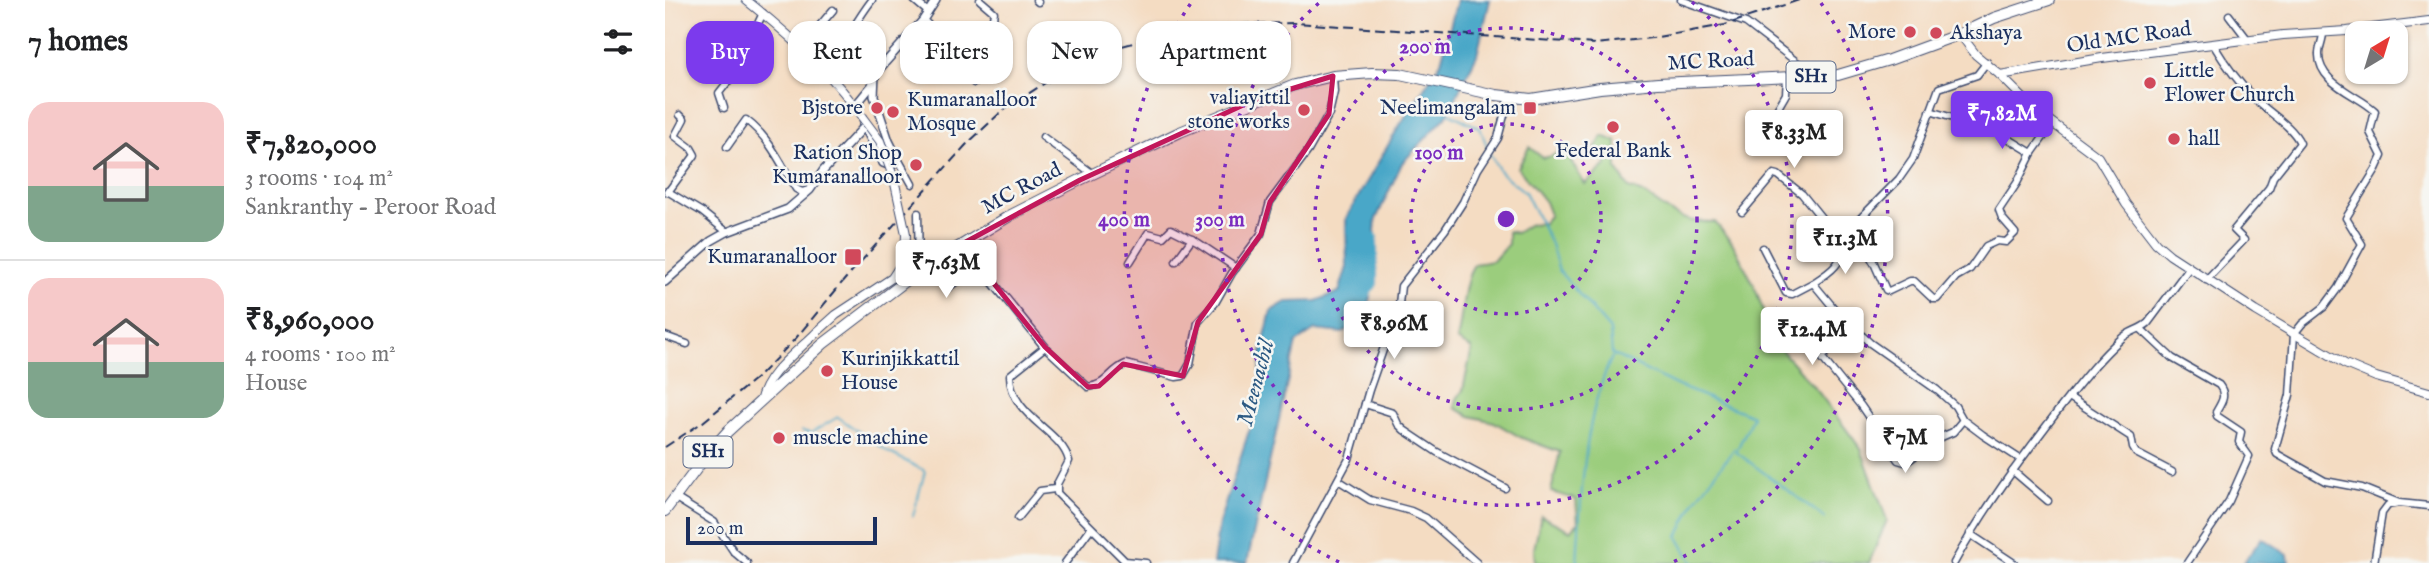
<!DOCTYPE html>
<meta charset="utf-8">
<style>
:root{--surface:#fff;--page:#f6f6f6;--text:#202124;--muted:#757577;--line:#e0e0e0;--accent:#7c3aed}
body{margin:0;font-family:"IM FELL English",serif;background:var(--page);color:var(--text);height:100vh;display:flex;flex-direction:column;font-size:26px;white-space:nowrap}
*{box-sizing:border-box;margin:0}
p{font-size:23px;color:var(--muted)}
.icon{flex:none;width:38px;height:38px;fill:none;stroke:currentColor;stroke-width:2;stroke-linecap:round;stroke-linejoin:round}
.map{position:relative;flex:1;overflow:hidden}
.panel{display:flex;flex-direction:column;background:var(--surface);width:665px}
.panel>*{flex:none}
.banner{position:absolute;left:21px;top:21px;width:665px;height:63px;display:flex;gap:14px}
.needle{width:46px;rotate:38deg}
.controls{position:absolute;left:1680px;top:21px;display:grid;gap:14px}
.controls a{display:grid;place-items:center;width:63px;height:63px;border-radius:14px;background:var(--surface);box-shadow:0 2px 5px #0004;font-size:35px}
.scale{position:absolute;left:21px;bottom:18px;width:191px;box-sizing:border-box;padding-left:7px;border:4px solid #1b2f5e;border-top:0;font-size:19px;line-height:24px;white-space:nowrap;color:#1b2f5e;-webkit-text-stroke:5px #f6f6f2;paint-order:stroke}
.price{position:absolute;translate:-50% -60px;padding:0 16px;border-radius:7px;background:#fff;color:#222;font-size:23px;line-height:46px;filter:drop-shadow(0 2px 4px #0008)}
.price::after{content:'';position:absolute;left:50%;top:42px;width:21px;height:16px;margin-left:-10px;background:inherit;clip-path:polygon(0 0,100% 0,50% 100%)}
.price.on{background:var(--accent);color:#fff}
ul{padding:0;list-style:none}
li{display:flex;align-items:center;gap:21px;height:175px;padding:0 28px}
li+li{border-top:2px solid var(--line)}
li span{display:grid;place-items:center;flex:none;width:196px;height:140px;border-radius:21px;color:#555}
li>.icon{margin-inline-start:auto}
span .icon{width:84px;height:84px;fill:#fffc;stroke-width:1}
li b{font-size:30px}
h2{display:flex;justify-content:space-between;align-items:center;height:84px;padding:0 28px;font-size:30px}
.pill{padding:0 24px;border-radius:21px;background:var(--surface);box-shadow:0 2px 5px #0004;font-size:24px;line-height:63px}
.pill.on{background:var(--accent);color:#fff}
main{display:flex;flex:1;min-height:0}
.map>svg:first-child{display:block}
.green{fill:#9bcd7d;stroke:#5b7e6e;stroke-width:2}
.water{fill:#4aa7c8;stroke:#326b93;stroke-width:2}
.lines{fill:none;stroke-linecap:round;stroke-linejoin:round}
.stream{stroke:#4aa7c8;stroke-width:2}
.river{stroke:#4aa7c8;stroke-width:12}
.minor-casing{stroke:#3c496d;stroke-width:9}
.tertiary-casing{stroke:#3c496d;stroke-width:10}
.secondary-casing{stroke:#3c496d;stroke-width:10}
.primary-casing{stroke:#3c496d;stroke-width:12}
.minor{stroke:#fff;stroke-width:6}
.tertiary{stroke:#fff;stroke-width:7}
.secondary{stroke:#fff;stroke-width:8}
.primary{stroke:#fff;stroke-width:10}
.rail{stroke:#1b2f5e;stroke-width:2;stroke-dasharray:10 5;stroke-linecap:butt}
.secondary-bridge-casing{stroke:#3c496d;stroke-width:10;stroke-linecap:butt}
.secondary-bridge{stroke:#fff;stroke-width:8}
.marked{fill:#c2185b;fill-opacity:0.2;stroke:#c2185b;stroke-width:5;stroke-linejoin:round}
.ring{fill:none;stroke:#7b2cbf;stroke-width:3.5;stroke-dasharray:3.5 7}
.poi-dot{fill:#d1495b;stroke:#f6f6f2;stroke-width:2.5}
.labels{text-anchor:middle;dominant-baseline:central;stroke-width:5;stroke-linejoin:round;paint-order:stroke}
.shield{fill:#f6f6f2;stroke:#5d6b8a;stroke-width:2}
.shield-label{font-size:19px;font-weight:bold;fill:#1b2f5e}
.poi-label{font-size:21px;fill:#1b2f5e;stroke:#f6f6f2;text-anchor:end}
.street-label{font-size:21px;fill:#1b2f5e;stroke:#f6f6f2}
.water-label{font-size:23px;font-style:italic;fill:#2b5983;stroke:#f6f6f2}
.centre{fill:#7b2cbf;stroke:#f6f6f2;stroke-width:3.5}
.ring-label{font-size:21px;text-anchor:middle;font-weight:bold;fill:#7b2cbf;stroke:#f6f6f2;stroke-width:5;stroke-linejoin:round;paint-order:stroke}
</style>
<main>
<section class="panel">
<h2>7 homes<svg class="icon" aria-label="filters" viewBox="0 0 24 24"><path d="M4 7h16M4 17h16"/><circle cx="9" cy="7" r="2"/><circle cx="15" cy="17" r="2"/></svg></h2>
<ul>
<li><span style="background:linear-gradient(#f6c9c9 60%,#7fa58c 0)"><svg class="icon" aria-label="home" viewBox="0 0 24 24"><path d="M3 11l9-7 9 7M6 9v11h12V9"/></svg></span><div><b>₹7,820,000</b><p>3 rooms · 104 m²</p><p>Sankranthy - Peroor Road</p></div></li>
<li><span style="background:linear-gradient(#f6c9c9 60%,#7fa58c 0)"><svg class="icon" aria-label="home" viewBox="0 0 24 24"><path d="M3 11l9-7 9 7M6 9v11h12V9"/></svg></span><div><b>₹8,960,000</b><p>4 rooms · 100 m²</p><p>House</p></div></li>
</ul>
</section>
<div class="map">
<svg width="1764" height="563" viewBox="0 0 1764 563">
<rect width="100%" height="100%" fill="#f6f6f2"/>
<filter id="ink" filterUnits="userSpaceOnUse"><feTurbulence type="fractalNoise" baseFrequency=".0143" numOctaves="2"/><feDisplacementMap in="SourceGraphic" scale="14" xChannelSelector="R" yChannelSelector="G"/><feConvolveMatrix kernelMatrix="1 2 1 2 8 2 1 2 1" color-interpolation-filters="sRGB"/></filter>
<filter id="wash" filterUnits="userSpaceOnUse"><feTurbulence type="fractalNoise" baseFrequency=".00686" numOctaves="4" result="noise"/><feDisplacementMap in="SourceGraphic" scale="28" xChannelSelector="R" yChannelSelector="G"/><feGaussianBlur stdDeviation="1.57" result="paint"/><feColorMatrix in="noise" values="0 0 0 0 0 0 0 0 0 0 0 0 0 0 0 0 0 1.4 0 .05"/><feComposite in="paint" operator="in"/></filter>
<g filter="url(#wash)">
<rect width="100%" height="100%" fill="#f4dcc2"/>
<!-- green -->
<path class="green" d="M938 136 952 142V169L964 188C986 193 1000 214 1023 220 1031 222 1042 222 1050 222L1068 244 1089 285 1110 343 1154 393 1196 449 1222 520 1204 563H870L869 549 876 516 906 531 913 523 911 499 886 492 895 452 857 438 829 422 805 416 790 408 792 399 798 390 807 349 792 340C798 315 797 286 809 264L828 261 843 244V231L851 233 863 225 878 223 885 215 880 202 853 168 864 147 878 158 887 156 898 149 920 184 942 164 930 148Z"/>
<!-- water -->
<g class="water">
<polygon points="792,0 825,0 812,55 781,117 737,163 711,219 704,313 678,333 650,330 631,343 582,563 548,563 554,523 593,403 597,349 606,311 621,302 651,301 674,292 682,267 681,218 733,128 776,62"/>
<polygon points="1597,538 1623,555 1624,563 1578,563"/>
</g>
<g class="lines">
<!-- stream -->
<g class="stream">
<polyline points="784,113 815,128 823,149"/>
<polyline points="825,154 836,173 860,192 886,244 894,271 945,330 947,354 1013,386 1088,416 1071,452 1160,518"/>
<polyline points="137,431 146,433 173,417 223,452 260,471 248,516"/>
<path d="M912 563C916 497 918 418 947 357"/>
<polyline points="1028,563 1013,537 1030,501 1069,449"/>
</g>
<!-- river -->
<polyline class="river" points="697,297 707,283 707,238"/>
</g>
</g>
<g filter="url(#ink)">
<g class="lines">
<defs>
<g id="minor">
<polyline points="249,0 263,12"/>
<polyline points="315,0 329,12 327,23 320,34"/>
<polyline points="371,0 373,2"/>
<polyline points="1016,0 1081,23 1150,76"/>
<polyline points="1564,15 1583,40"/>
<polyline points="258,20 290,49 309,83"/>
<path d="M1658 33C1658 40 1654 47 1654 54 1653 84 1694 95 1710 111L1705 132 1717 156 1711 169 1681 218 1697 244 1673 288 1659 307 1637 324 1629 334 1625 395 1610 449 1612 454 1660 481 1697 488 1734 503"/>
<polyline points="135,49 168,10"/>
<path d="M1322 62 1312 75 1274 88 1248 159 1234 179 1178 236 1175 241C1182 262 1164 273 1148 283L1172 312 1205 343 1272 390 1290 406 1298 420 1318 435 1355 459"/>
<path d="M158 72C177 50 189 23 207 0"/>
<polyline points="59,108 54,93 69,74 98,13"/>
<polyline points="1265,111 1331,131 1367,153 1387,125"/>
<polyline points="378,137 428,174"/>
<path d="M62 147 81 120C105 138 116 164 131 189L137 192 143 190"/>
<polyline points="1109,147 1123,125 1112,118 1110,113 1121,94 1122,77"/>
<polyline points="232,157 247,184"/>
<polyline points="2,191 37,212 62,232"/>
<polyline points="3,192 30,155 26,148 10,136 19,119 15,115"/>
<polyline points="1077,212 1109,174 1113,175 1137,194 1175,241"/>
<polyline points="253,213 254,271"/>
<polyline points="1188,225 1209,263 1221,290 1224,291 1245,281 1249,281 1268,299 1272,299 1291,277 1305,269 1321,246 1332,241 1341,242 1350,233 1337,218 1334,210 1352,183 1367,153"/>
<polyline points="1098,248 1121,293 1127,294 1148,283"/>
<polyline points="511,261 527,239"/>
<polyline points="465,262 483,233 498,237 506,229 532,242 571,268"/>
<polyline points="266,265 284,287 304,272"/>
<path d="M1541 280 1579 240 1569 230 1604 188 1608 177 1635 143C1627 125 1602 112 1588 97 1572 81 1560 64 1548 44"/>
<polyline points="1185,325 1158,357 1158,359 1196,406 1233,460 1240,462 1244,460 1274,438 1288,432 1298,420"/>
<path d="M1476 329 1507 358 1554 385C1562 395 1557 402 1551 412L1552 416 1576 432 1574 442 1584 456 1564 501 1522 563"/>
<polyline points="0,336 22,344"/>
<polyline points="1404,397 1466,437 1468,448 1471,453 1507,472"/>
<polyline points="700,404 728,413 733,424 739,430 772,452 840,488"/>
<polyline points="1348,471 1383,501"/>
<polyline points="673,480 705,500 746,511 761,518 812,563"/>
<polyline points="9,497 49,522 69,552 82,563"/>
<polyline points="353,518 375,491 390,489"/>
<polyline points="1305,534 1349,563"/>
<polyline points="400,563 426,528"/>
<path d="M481 563 460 561 392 493V484L404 461C397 430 345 417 345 375L380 347 423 387C443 385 444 371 461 364L511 377 518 376 525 364 533 322 550 303 567 273 596 234 605 202 643 151 664 114 669 92 668 76"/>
<polyline points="628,563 684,459 704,390 734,304 736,286 780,230 798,202 813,169 833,138 844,97"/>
<path d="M1289 563C1318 510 1355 460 1392 412 1412 387 1432 360 1456 339 1464 331 1475 330 1483 323L1524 268"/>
<polyline points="1709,563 1717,513 1723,505 1734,503 1764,506"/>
</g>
<g id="tertiary">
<polyline points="190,106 208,84"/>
<polyline points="198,124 218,163 226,166 230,163 232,157 224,141 209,96 210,74 258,20 271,0"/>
<polyline points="297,244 380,347"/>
<polyline points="0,282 46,241 62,232 123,209 145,190 158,171 199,127"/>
</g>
<g id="secondary">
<path d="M81 0C120 31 169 75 197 117"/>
<polyline points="1295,34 1311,55 1335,75 1370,110 1433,157 1461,204 1491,243 1505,255 1591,311 1680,364 1711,377 1764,392"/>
<polyline points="1335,75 1437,58 1618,35 1682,31 1764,21"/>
<path d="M95 402C101 373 131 353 151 333"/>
</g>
<polyline id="primary" points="0,511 44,452 63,431 158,344 254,271 346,215 415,180 515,132 630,85 668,76 707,73 735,74 831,95 866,99 935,88 993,83 1173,75 1224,60 1295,34 1329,18 1384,0"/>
</defs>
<!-- minor casing -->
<use href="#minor" class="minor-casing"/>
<!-- tertiary casing -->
<use href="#tertiary" class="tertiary-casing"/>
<!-- secondary casing -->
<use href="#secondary" class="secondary-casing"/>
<!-- primary casing -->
<use href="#primary" class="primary-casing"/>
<!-- minor -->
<use href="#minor" class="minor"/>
<!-- tertiary -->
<use href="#tertiary" class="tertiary"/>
<!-- secondary -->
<use href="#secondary" class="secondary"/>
<!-- primary -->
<use href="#primary" class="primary"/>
<!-- rail -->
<polyline class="rail" points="0,447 38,422 96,374 131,338 181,278 301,145 338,110 380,83 457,46 499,35 568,24 632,23 930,44 987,38 1060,25 1134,0"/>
<defs>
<polyline id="secondary-bridge" points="151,333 171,315 227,278 240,258 241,234 229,179 215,141 197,117"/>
</defs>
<!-- secondary-bridge casing -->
<use href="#secondary-bridge" class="secondary-bridge-casing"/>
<!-- secondary-bridge -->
<use href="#secondary-bridge" class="secondary-bridge"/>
</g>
</g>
<!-- marked area -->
<path class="marked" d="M668 76 664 114 605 202 596 234 533 322 518 376 458 364 434 386 423 387 380 347 297 244 415 180 587 101Z"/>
<!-- distance rings -->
<g class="ring">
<circle cx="841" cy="219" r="95"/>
<circle cx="841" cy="219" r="191"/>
<path d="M1027 2A286 286 0 1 1 655 2"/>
<path d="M674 562A382 382 0 0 1 526 3M1156 3A382 382 0 0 1 1008 562"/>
</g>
<!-- markers -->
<g class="poi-dot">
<circle cx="1245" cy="32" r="7"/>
<circle cx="1271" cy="33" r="7"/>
<circle cx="1485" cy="83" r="7"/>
<circle cx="212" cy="108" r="7"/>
<rect x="858" y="101" width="14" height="14" rx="3.5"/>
<circle cx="639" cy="110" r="7"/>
<circle cx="228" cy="112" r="7"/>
<circle cx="948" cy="127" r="7"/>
<circle cx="1509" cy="139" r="7"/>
<circle cx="251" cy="165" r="7"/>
<rect x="179" y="248" width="18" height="18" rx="3.5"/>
<circle cx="162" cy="371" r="7"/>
<circle cx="114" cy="438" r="7"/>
</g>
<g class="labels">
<!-- shield labels -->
<g class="shield">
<rect x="1121.5" y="61.5" width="49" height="31" rx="5"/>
<rect x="18.5" y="436.5" width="49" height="31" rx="5"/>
</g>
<g class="shield-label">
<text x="1146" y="77">SH1</text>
<text x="43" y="452">SH1</text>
</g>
<!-- poi labels -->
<g class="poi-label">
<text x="1231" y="32">More</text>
<text x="1285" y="33" text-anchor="start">Akshaya</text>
<text x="1499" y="71" text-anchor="start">Little<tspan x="1499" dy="24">Flower Church</tspan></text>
<text x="625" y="98">valiayittil<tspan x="625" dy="24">stone works</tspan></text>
<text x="242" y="100" text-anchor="start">Kumaranalloor<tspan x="242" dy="24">Mosque</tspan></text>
<text x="198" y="108">Bjstore</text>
<text x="851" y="108">Neelimangalam</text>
<text x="1523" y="139" text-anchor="start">hall</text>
<text x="948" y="151" text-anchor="middle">Federal Bank</text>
<text x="237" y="153">Ration Shop<tspan x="237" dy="24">Kumaranalloor</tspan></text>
<text x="172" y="257">Kumaranalloor</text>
<text x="176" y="359" text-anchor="start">Kurinjikkattil<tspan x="176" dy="24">House</tspan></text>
<text x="128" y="438" text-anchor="start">muscle machine</text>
</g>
<!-- street labels -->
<g class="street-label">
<text transform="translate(1464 38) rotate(-8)">Old MC Road</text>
<text transform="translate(1046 62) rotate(-3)">MC Road</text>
<text transform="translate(357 189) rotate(-28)">MC Road</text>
</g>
<!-- water labels -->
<g class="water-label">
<text transform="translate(591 383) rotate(-75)">Meenachil</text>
</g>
</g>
<circle cx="841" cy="219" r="10" class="centre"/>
<g class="ring-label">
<text x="760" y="53">200 m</text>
<text x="774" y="159">100 m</text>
<text x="555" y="226">300 m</text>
<text x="459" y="226">400 m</text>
</g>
</svg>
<div class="controls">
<a><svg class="needle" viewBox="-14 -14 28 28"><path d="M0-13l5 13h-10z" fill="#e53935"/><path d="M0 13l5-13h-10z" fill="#757577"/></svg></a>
</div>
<div class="scale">200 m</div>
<b class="price on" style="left:1337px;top:151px">₹7.82M</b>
<b class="price" style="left:1129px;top:170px">₹8.33M</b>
<b class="price" style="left:1180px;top:276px">₹11.3M</b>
<b class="price" style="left:281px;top:300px">₹7.63M</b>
<b class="price" style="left:729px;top:361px">₹8.96M</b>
<b class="price" style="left:1147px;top:367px">₹12.4M</b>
<b class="price" style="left:1240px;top:475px">₹7M</b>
<div class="banner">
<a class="pill on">Buy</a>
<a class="pill">Rent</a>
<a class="pill">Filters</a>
<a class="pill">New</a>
<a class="pill">Apartment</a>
</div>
</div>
</main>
